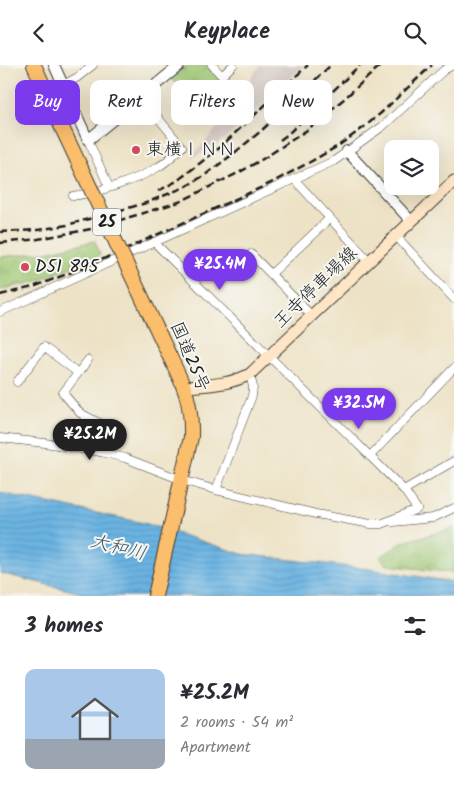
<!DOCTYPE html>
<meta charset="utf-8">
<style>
:root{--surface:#fff;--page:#f7f7f7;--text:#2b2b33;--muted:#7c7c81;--accent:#7c3aed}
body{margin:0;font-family:Kalam,"Klee One",sans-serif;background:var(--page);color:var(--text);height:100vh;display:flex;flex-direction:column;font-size:19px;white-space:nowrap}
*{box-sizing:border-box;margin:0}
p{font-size:16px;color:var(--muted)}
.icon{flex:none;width:28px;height:28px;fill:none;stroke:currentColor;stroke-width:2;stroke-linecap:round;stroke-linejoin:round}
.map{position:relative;height:531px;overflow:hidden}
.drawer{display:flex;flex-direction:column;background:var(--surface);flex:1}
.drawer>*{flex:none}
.top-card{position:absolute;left:15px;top:15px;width:425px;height:45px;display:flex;gap:10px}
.fabs{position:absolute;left:384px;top:75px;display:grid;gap:10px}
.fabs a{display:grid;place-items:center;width:55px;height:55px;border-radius:10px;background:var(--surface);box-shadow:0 5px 20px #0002;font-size:25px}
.price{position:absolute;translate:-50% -42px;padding:0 11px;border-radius:18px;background:var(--accent);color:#fff;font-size:16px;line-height:32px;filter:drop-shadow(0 1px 2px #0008)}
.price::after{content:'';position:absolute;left:50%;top:30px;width:15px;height:11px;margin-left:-8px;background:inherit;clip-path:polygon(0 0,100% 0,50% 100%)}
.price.current{background:#222;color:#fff}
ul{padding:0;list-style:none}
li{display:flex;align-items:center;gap:15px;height:125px;padding:0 25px}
li span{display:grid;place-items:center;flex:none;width:140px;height:100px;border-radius:10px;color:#555}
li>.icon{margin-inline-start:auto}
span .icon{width:60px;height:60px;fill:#fffc;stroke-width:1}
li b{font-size:21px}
h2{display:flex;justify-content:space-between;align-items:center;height:60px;padding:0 25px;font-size:21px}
.tag{padding:0 18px;border-radius:10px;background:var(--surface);box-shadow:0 5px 20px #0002;font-size:18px;line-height:45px}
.tag.current{background:var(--accent);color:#fff}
header{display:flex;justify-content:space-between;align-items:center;height:65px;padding:0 25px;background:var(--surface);font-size:22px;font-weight:600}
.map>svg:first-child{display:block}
.railway{fill:#d0c0bc}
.park{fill:url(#park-crowns);stroke:#5d7146}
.water{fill:url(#water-rules);stroke:#43687f}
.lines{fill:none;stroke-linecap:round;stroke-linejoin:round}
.minor-casing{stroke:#3b3a35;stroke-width:9}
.tertiary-casing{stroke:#3b3a35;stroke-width:12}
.secondary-casing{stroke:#3b3a35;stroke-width:13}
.trunk-casing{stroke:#3b3a35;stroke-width:16}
.minor{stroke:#fff;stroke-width:8}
.tertiary{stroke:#fff;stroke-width:10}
.secondary{stroke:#fde5c5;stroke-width:11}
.trunk{stroke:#fabe6d;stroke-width:14}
.rail{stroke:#1c1c1c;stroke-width:2.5;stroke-dasharray:8 4;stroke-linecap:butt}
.trunk-bridge-casing{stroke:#3b3a35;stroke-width:16;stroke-linecap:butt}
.trunk-bridge{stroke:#fabe6d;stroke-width:14}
.poi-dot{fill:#d1495b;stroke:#f6f6f2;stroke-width:2}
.labels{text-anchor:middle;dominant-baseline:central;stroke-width:4;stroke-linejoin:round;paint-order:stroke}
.shield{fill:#f6f6f2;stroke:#5d5d5c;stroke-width:1}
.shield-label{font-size:16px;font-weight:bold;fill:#1c1c1c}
.poi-label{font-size:18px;fill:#1c1c1c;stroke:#f6f6f2;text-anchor:start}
.street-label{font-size:18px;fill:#1c1c1c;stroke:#f6f6f2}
.water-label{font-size:19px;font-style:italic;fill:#3b586b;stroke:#f6f6f2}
</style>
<header><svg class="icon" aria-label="back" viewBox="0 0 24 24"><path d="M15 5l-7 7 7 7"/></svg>Keyplace<svg class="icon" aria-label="search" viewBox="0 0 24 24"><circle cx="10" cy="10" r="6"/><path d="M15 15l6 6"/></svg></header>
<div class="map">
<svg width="454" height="531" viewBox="0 0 454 531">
<defs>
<pattern id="park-crowns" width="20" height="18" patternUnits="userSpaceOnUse" patternTransform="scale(1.25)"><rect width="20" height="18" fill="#9ec671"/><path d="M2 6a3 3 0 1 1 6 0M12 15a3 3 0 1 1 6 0" fill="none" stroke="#88aa61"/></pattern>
<pattern id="water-rules" width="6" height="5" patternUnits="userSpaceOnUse" patternTransform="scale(1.25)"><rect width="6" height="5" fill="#6ab3e2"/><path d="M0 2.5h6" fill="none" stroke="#5b99c1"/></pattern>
</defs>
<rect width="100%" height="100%" fill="#f6f6f2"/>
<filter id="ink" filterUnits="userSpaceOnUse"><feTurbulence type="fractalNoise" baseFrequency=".02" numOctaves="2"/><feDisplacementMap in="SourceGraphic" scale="10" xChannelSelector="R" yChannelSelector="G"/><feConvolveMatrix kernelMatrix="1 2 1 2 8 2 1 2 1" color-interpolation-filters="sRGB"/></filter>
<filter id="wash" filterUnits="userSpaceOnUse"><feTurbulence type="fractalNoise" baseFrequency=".0096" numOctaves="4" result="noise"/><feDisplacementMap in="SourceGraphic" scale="20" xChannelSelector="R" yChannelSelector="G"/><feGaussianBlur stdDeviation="1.12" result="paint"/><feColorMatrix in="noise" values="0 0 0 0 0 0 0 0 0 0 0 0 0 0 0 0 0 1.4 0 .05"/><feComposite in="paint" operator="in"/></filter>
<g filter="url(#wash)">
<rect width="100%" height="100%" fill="#ede2c5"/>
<!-- railway -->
<polygon class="railway" points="260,0 304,0 240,61 223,75 190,94 219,61"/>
<!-- park -->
<g class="park">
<polygon points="188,0 208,0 224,19 206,55 171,13"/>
<polygon points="95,176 100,190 37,216 0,225 0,192 46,187"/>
<polygon points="454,463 454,508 387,500 380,492 403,477"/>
</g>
<!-- water -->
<polygon class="water" points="0,428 144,458 242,489 368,504 454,517 454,531 93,531 0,508"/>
</g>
<g filter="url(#ink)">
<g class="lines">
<defs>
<g id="minor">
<polyline points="212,0 222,11 233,0"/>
<polyline points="63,20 78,12 93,0"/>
<polyline points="88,75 109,122"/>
<polyline points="294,114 369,196"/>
<path d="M73 131C100 127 135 116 158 102 167 97 175 89 182 82L141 32"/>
<polyline points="396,171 454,234"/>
<polyline points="154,177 404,425 454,396"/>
<polyline points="251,189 312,251"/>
<polyline points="271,209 330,153"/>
<polyline points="0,247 334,96 383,61 444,5 453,0"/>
<polyline points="88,295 63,328 80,348 111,364 101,387"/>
<polyline points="17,317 44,282 78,308"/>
<polyline points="0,373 45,378 101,387 125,393 182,415 216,425 316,449 371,459 381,459 417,444 404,425"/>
<polyline points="54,379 88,353"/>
<polyline points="370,391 454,303"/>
<polyline points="216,425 252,331 253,322 250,309"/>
<polyline points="393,457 433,453 454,443"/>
</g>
<g id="tertiary">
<polyline points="54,0 88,75 180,0"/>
<polyline points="347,86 411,156"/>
</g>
<path id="secondary" d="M185 322C207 320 230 320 250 309L454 116"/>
<g id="trunk">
<polyline points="34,0 44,22"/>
<path d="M155 531 191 372C192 337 185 323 170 292"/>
</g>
</defs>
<!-- minor casing -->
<use href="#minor" class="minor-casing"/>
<!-- tertiary casing -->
<use href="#tertiary" class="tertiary-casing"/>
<!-- secondary casing -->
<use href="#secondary" class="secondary-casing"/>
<!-- trunk casing -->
<use href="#trunk" class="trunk-casing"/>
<!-- minor -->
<use href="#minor" class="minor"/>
<!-- tertiary -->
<use href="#tertiary" class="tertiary"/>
<!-- secondary -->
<use href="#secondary" class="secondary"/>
<!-- trunk -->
<use href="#trunk" class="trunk"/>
<!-- rail -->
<g class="rail">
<polyline points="280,75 288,69 360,0"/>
<polyline points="158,126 177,116 217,85 308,0"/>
<polyline points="0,167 38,165 67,160 146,138 185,122 205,110 233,89 261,66 331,0"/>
<polyline points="0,178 38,174 91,164 179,137 240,107 266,92 307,65 345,33 381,0"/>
<polyline points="0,230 33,222 88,201 271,118 310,97 338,81 363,63 381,48 432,0"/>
</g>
<defs>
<polyline id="trunk-bridge" points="44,22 56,50 170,292"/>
</defs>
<!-- trunk-bridge casing -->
<use href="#trunk-bridge" class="trunk-bridge-casing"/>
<!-- trunk-bridge -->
<use href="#trunk-bridge" class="trunk-bridge"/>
</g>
</g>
<!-- markers -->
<g class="poi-dot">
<circle cx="136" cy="85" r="5"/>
<circle cx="25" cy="202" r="5"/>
</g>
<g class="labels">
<!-- shield labels -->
<rect class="shield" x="93" y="143.5" width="28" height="27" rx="4"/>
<g class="shield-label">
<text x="107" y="157">25</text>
</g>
<!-- poi labels -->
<g class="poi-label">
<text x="146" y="85">東横ＩＮＮ</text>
<text x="35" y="202">D51 895</text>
</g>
<!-- street labels -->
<g class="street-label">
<text transform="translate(316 223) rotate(-44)">王寺停車場線</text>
<text transform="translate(189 292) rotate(67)">国道25号</text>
</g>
<!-- water labels -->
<g class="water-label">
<text transform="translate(118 483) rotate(14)">大和川</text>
</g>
</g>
</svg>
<div class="fabs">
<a><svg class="icon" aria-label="layers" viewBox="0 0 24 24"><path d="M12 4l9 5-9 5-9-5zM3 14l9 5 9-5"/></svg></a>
</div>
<b class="price" style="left:220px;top:226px">¥25.4M</b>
<b class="price" style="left:359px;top:365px">¥32.5M</b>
<b class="price current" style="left:90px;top:396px">¥25.2M</b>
<div class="top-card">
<a class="tag current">Buy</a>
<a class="tag">Rent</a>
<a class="tag">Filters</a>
<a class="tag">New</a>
</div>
</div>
<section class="drawer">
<h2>3 homes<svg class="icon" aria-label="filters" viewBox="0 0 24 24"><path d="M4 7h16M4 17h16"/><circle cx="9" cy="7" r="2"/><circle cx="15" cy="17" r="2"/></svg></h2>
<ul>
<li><span style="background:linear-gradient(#a9c7e8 70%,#9aa5b1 0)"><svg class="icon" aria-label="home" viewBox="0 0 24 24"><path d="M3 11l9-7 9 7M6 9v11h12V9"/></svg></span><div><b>¥25.2M</b><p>2 rooms · 54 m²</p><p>Apartment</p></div></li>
</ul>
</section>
